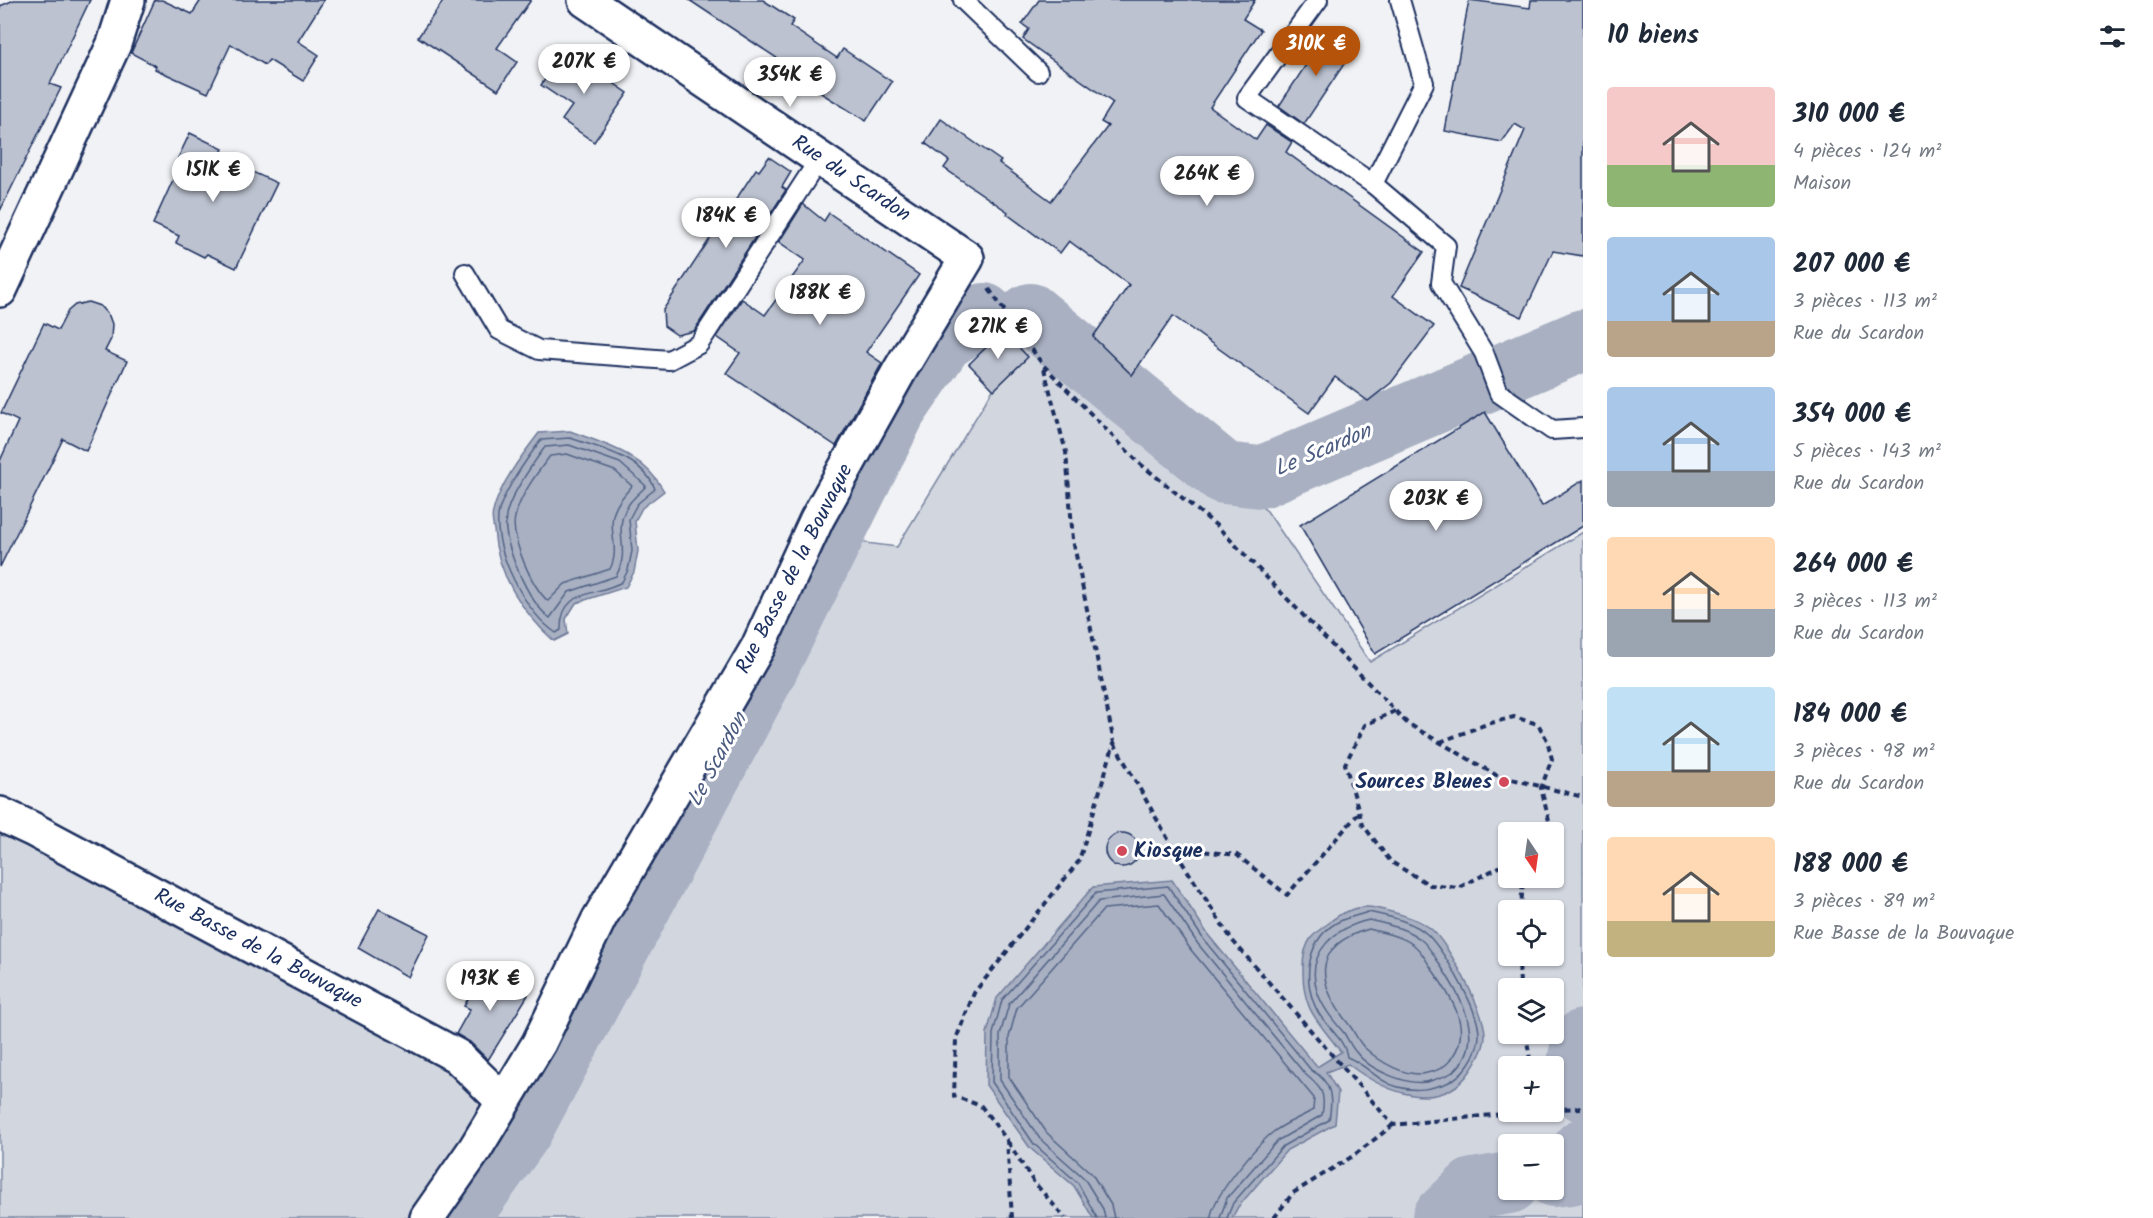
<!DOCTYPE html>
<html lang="fr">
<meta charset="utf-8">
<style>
:root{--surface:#fff;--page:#f6f6f7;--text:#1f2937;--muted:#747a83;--accent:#b45309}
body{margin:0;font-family:Kalam,sans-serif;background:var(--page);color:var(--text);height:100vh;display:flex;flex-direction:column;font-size:22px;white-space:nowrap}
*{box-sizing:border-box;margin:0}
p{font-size:20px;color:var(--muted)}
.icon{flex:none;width:33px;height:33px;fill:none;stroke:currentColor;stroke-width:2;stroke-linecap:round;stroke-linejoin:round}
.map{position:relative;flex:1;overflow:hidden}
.panel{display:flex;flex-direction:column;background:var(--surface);width:570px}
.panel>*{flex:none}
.needle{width:39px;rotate:167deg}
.controls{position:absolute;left:1498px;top:822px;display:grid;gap:12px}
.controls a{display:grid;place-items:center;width:66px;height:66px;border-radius:6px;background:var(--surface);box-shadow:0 2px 4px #0004;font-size:30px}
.price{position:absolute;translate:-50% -51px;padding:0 14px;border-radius:21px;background:#fff;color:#222;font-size:20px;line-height:39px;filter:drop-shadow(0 2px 3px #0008)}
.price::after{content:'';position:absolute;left:50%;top:36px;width:18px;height:14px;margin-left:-9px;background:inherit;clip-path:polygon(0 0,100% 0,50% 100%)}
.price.on{background:var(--accent);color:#fff}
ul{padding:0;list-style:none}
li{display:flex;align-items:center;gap:18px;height:150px;padding:0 24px}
li span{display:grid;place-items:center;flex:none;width:168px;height:120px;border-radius:6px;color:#555}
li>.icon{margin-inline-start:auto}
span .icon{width:72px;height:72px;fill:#fffc;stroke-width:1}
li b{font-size:26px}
h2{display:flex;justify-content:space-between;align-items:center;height:72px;padding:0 24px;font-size:26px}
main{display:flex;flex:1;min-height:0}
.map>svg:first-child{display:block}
.green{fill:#d2d6df;stroke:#76829e;stroke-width:1.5;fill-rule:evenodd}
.water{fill:#a8b0c2;stroke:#707c9a;stroke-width:1.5}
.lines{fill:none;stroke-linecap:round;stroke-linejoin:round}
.shore{stroke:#536386;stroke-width:1.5}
.river{stroke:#a8b0c2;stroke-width:62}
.building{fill:#bcc2d0;stroke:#1b2f5e;stroke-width:1.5}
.service-casing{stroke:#1b2f5e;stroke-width:22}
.minor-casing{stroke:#1b2f5e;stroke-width:38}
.path{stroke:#1b2f5e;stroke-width:4;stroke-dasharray:6 4.5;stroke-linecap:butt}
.service{stroke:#fff;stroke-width:18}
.minor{stroke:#fff;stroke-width:33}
.poi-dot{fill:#d1495b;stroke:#fff;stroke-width:2}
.labels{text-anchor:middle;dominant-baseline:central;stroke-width:6;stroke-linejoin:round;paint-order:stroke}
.street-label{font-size:21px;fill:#1b2f5e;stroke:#fff}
.poi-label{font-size:21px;font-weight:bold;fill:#1b2f5e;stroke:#fff;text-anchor:end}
.water-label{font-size:22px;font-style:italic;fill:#4c5c81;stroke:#fff}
</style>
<main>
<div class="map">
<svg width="1583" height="1218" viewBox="0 0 1583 1218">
<rect width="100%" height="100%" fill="#f1f2f5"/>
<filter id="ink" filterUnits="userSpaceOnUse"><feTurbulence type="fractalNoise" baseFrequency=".0167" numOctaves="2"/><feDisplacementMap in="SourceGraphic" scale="12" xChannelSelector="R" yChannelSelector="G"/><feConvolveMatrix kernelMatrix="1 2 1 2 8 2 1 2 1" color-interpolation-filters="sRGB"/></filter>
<g filter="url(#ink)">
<!-- green -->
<path class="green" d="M1028 332 1267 511 1370 662 1583 532V1218H0V832L523 1089 827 538 897 547ZM1509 832H1554V878H1509ZM1509 910H1554V956H1509ZM1509 988H1554V1034H1509ZM1509 1066H1554V1112H1509ZM1509 1144H1554V1190H1509Z"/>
<!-- water -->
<g class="water">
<path d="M570 431C607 445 644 454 664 491L642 508 635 521 638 551 634 572 626 587 576 603 566 619 568 634 554 641C522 612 497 574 494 530 493 525 491 517 493 512 499 485 522 455 539 433Z"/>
<path d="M1172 880 1209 936 1317 1067 1341 1052C1317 1020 1302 1010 1303 968 1303 958 1305 946 1311 938 1316 932 1323 927 1329 923 1339 913 1360 904 1375 908 1393 912 1415 917 1430 928 1447 941 1486 1014 1485 1036 1485 1048 1477 1061 1471 1070 1440 1117 1383 1091 1348 1064L1326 1072 1338 1092 1335 1124 1287 1150 1238 1207 1232 1218H1093L1074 1186 1030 1148 986 1085 987 1033 997 998 1093 887Z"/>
</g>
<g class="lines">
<!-- shore -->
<g class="shore">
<path d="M570 438C599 448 643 457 655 489L637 504 629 519 632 551 628 570 622 582C594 597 560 589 561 630L556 633C525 612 495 553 498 516 500 496 529 456 541 440Z"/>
<path d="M569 445 620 463 646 486C637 496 627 502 623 516 616 535 630 551 616 576L569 592 550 618C528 602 502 543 506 516 509 497 534 462 545 447Z"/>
<path d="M567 454 615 471 632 486C624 495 616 504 613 515 609 533 620 550 610 569L565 584 548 601C532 587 510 538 515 517 520 495 537 473 550 456Z"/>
<path d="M1368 912C1386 916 1414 921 1428 935 1445 953 1480 1011 1479 1036 1478 1055 1463 1076 1447 1083 1431 1089 1416 1092 1398 1087 1378 1082 1366 1064 1347 1057 1345 1039 1327 1028 1318 1012 1301 981 1306 936 1342 920 1350 917 1360 915 1368 912Z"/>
<path d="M1369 920C1386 924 1406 928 1420 939 1429 945 1436 959 1442 968 1461 997 1487 1041 1454 1071 1449 1075 1440 1078 1433 1080 1412 1089 1369 1070 1356 1052 1351 1047 1348 1039 1344 1033 1333 1020 1322 1007 1317 991 1305 952 1335 928 1369 920Z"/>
<path d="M1369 929C1383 933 1404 936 1416 947 1422 952 1427 962 1432 969 1449 994 1473 1027 1453 1056 1448 1065 1438 1071 1427 1073 1406 1078 1380 1062 1365 1048 1359 1043 1355 1033 1350 1026 1318 986 1308 946 1369 929Z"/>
<path d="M1097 1218 1078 1183 1034 1144 992 1082 993 1034 1002 1000 1096 893 1168 886 1204 940 1311 1070C1332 1081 1333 1098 1329 1120L1283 1146 1233 1203 1227 1218"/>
<path d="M1105 1218 1103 1209 1084 1178 1040 1139 1000 1080V1035L1009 1004 1099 901 1164 894 1198 944 1305 1074C1322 1088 1326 1093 1322 1115L1277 1141 1227 1198 1220 1218"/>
<path d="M1114 1218 1111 1205 1092 1174 1047 1133 1009 1077V1037L1017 1008 1104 909 1159 904 1191 950 1314 1098 1313 1110C1300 1118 1284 1123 1272 1133 1256 1146 1211 1198 1211 1218"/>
</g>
<!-- river -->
<g class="river">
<polyline points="1030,314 1224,473 1261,477 1583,340"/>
<polyline points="1583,1040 1579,1057 1583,1091"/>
<polyline points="1554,1176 1570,1174 1583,1149"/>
<polyline points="459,1218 521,1131 761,680 896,409 943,340 984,314"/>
<polyline points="1443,1218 1473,1189 1509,1183"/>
</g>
</g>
<!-- building -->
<g class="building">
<polygon points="14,0 90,0 50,84 61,88 0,211 0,6"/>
<polygon points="155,0 162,0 192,14 201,0 324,0 298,41 319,55 303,81 269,60 265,65 231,44 208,93 155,69 156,66 131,53"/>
<polygon points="444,0 531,0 497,48 517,62 498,90 418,37"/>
<polygon points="689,0 763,0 794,20 790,26 837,58 843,49 892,82 866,121 816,90 819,86"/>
<polygon points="1039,0 1255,0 1243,19 1261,30 1210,107 1256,140 1266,125 1292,142 1286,152 1424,252 1393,296 1434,326 1391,383 1368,401 1335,377 1309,413 1173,316 1132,375 1093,337 1129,285 1069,241 1060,253 1007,214 1008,212 944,168 949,161 925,143 941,119 1001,161 999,163 1051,201 1108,126 1101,122 1113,103 1023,39 1029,29 1022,24"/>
<polygon points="1469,0 1530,8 1531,0 1583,0 1583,256 1553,251 1522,317 1459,288 1525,130 1515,124 1502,142 1445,131"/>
<polygon points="1328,31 1354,49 1304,124 1279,106"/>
<polygon points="565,50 628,93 594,142 562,120 572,106 541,85"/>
<polygon points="190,133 223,149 219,157 277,183 236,268 207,254 204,257 176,243 179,236 153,224 182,160 178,158"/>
<polygon points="769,157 791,172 782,187 786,190 694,331 677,335 664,326 663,310 756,169 759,171"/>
<polygon points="803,204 824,221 829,213 919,275 866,352 882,363 836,446 726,373 740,353 717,337 742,299 765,315 805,260 779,242"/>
<polygon points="88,302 100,306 109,316 112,324 111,339 105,351 127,361 86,451 63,439 0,567 0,461 18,421 1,413 44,323 58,330 68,311 75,305"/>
<polygon points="1003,331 1028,357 994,390 969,364"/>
<polygon points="1485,412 1542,506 1583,480 1583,526 1375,654 1300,525"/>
<circle cx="1122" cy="850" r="17"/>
<polygon points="379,909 429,934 408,977 358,948"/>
<polygon points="485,969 528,995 488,1060 470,1042 456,1034 470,1009 464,1006"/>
</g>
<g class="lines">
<defs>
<g id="service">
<polyline points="963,0 1038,72"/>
<polyline points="1318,0 1247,98 1373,184 1424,83 1400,0"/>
<polyline points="1373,184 1446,246 1441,283 1484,353 1499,393 1552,430 1583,428"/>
<polyline points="465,273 499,330 539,350 669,360 699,344 820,158"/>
</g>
<g id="minor">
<polyline points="0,290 114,44 128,0"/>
<polyline points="0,814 32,829 457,1056 503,1101"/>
<polyline points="427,1218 475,1149 539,1043 599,919 758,647 817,519 900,370 967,258 585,0"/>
</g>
</defs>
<!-- service casing -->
<use href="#service" class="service-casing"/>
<!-- minor casing -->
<use href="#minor" class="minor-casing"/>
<!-- path -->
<g class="path">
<polyline points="989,289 1043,365 1138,462 1217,526 1407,723 1496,775 1583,797"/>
<polyline points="1395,711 1365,725 1345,764 1363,825 1391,862 1430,885 1458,888 1509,862"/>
<polyline points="1440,742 1487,724 1514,717 1538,724 1547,740 1552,759 1541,788 1550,825 1544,832"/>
<polyline points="1114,743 1173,848 1232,940 1393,1125 1523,1112"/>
<polyline points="1173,848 1237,855 1287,895 1358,814"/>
<polyline points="1521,910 1523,878"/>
<polyline points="1519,956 1520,988"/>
<polyline points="1526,1034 1531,1066"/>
<polyline points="1554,1109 1583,1108"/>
<polyline points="1008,1142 1033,1181 1065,1218"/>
<polyline points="1012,1218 1007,1140 981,1106 954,1096 956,1039 974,993 1079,861 1114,743 1073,540 1066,452 1043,365"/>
<polyline points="1274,1218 1293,1193 1353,1156 1393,1125"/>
</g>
<!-- service -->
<use href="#service" class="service"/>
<!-- minor -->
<use href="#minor" class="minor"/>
</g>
</g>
<!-- markers -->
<g class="poi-dot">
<circle cx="1504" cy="782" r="6"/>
<circle cx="1122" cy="851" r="6"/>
</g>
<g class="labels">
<!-- street labels -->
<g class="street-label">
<text transform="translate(851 179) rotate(34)">Rue du Scardon</text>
<text transform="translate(795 569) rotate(-63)">Rue Basse de la Bouvaque</text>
<text transform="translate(258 949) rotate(28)">Rue Basse de la Bouvaque</text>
</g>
<!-- poi labels -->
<g class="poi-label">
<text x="1492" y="782">Sources Bleues</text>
<text x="1134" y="851" text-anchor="start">Kiosque</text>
</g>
<!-- water labels -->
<g class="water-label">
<text transform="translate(1323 451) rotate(-23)">Le Scardon</text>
<text transform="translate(718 760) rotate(-62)">Le Scardon</text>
</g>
</g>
</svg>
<div class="controls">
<a><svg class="needle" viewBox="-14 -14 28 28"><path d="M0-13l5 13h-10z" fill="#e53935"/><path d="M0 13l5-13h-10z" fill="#747a83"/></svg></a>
<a><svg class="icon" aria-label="locate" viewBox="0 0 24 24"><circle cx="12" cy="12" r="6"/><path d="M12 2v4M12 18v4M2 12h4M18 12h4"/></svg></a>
<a><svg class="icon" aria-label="layers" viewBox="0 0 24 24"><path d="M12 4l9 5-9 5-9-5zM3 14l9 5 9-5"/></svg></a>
<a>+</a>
<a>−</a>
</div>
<b class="price on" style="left:1316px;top:77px">310K €</b>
<b class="price" style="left:584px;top:95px">207K €</b>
<b class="price" style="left:790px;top:108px">354K €</b>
<b class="price" style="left:213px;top:203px">151K €</b>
<b class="price" style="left:1207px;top:207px">264K €</b>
<b class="price" style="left:726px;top:249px">184K €</b>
<b class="price" style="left:820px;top:326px">188K €</b>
<b class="price" style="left:998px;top:360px">271K €</b>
<b class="price" style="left:1436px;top:532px">203K €</b>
<b class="price" style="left:490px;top:1012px">193K €</b>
</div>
<section class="panel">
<h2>10 biens<svg class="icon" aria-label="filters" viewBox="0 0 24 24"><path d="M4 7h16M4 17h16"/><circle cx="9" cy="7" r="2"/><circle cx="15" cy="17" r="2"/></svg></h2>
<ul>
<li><span style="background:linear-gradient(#f6c9c9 65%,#8fb573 0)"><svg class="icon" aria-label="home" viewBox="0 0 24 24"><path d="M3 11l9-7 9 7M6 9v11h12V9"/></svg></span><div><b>310 000 €</b><p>4 pièces · 124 m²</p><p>Maison</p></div></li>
<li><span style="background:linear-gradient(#a9c7e8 70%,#b9a48a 0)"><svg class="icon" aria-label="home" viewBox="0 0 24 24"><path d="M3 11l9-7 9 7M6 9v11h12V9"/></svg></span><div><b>207 000 €</b><p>3 pièces · 113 m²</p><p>Rue du Scardon</p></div></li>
<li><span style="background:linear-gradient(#a9c7e8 70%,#9aa5b1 0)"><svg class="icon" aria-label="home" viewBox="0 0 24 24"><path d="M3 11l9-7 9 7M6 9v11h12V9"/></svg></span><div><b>354 000 €</b><p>5 pièces · 143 m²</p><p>Rue du Scardon</p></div></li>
<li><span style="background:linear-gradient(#ffd9b3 60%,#9aa5b1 0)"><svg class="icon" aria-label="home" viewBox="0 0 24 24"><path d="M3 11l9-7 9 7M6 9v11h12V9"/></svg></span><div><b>264 000 €</b><p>3 pièces · 113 m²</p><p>Rue du Scardon</p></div></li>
<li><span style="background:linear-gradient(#bfe0f5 70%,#b9a48a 0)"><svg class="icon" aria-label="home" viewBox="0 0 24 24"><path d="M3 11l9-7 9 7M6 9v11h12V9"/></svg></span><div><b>184 000 €</b><p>3 pièces · 98 m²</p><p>Rue du Scardon</p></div></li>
<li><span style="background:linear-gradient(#ffd9b3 70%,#c2b280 0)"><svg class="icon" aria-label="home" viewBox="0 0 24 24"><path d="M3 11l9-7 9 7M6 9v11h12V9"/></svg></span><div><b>188 000 €</b><p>3 pièces · 89 m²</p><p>Rue Basse de la Bouvaque</p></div></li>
</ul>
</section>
</main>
